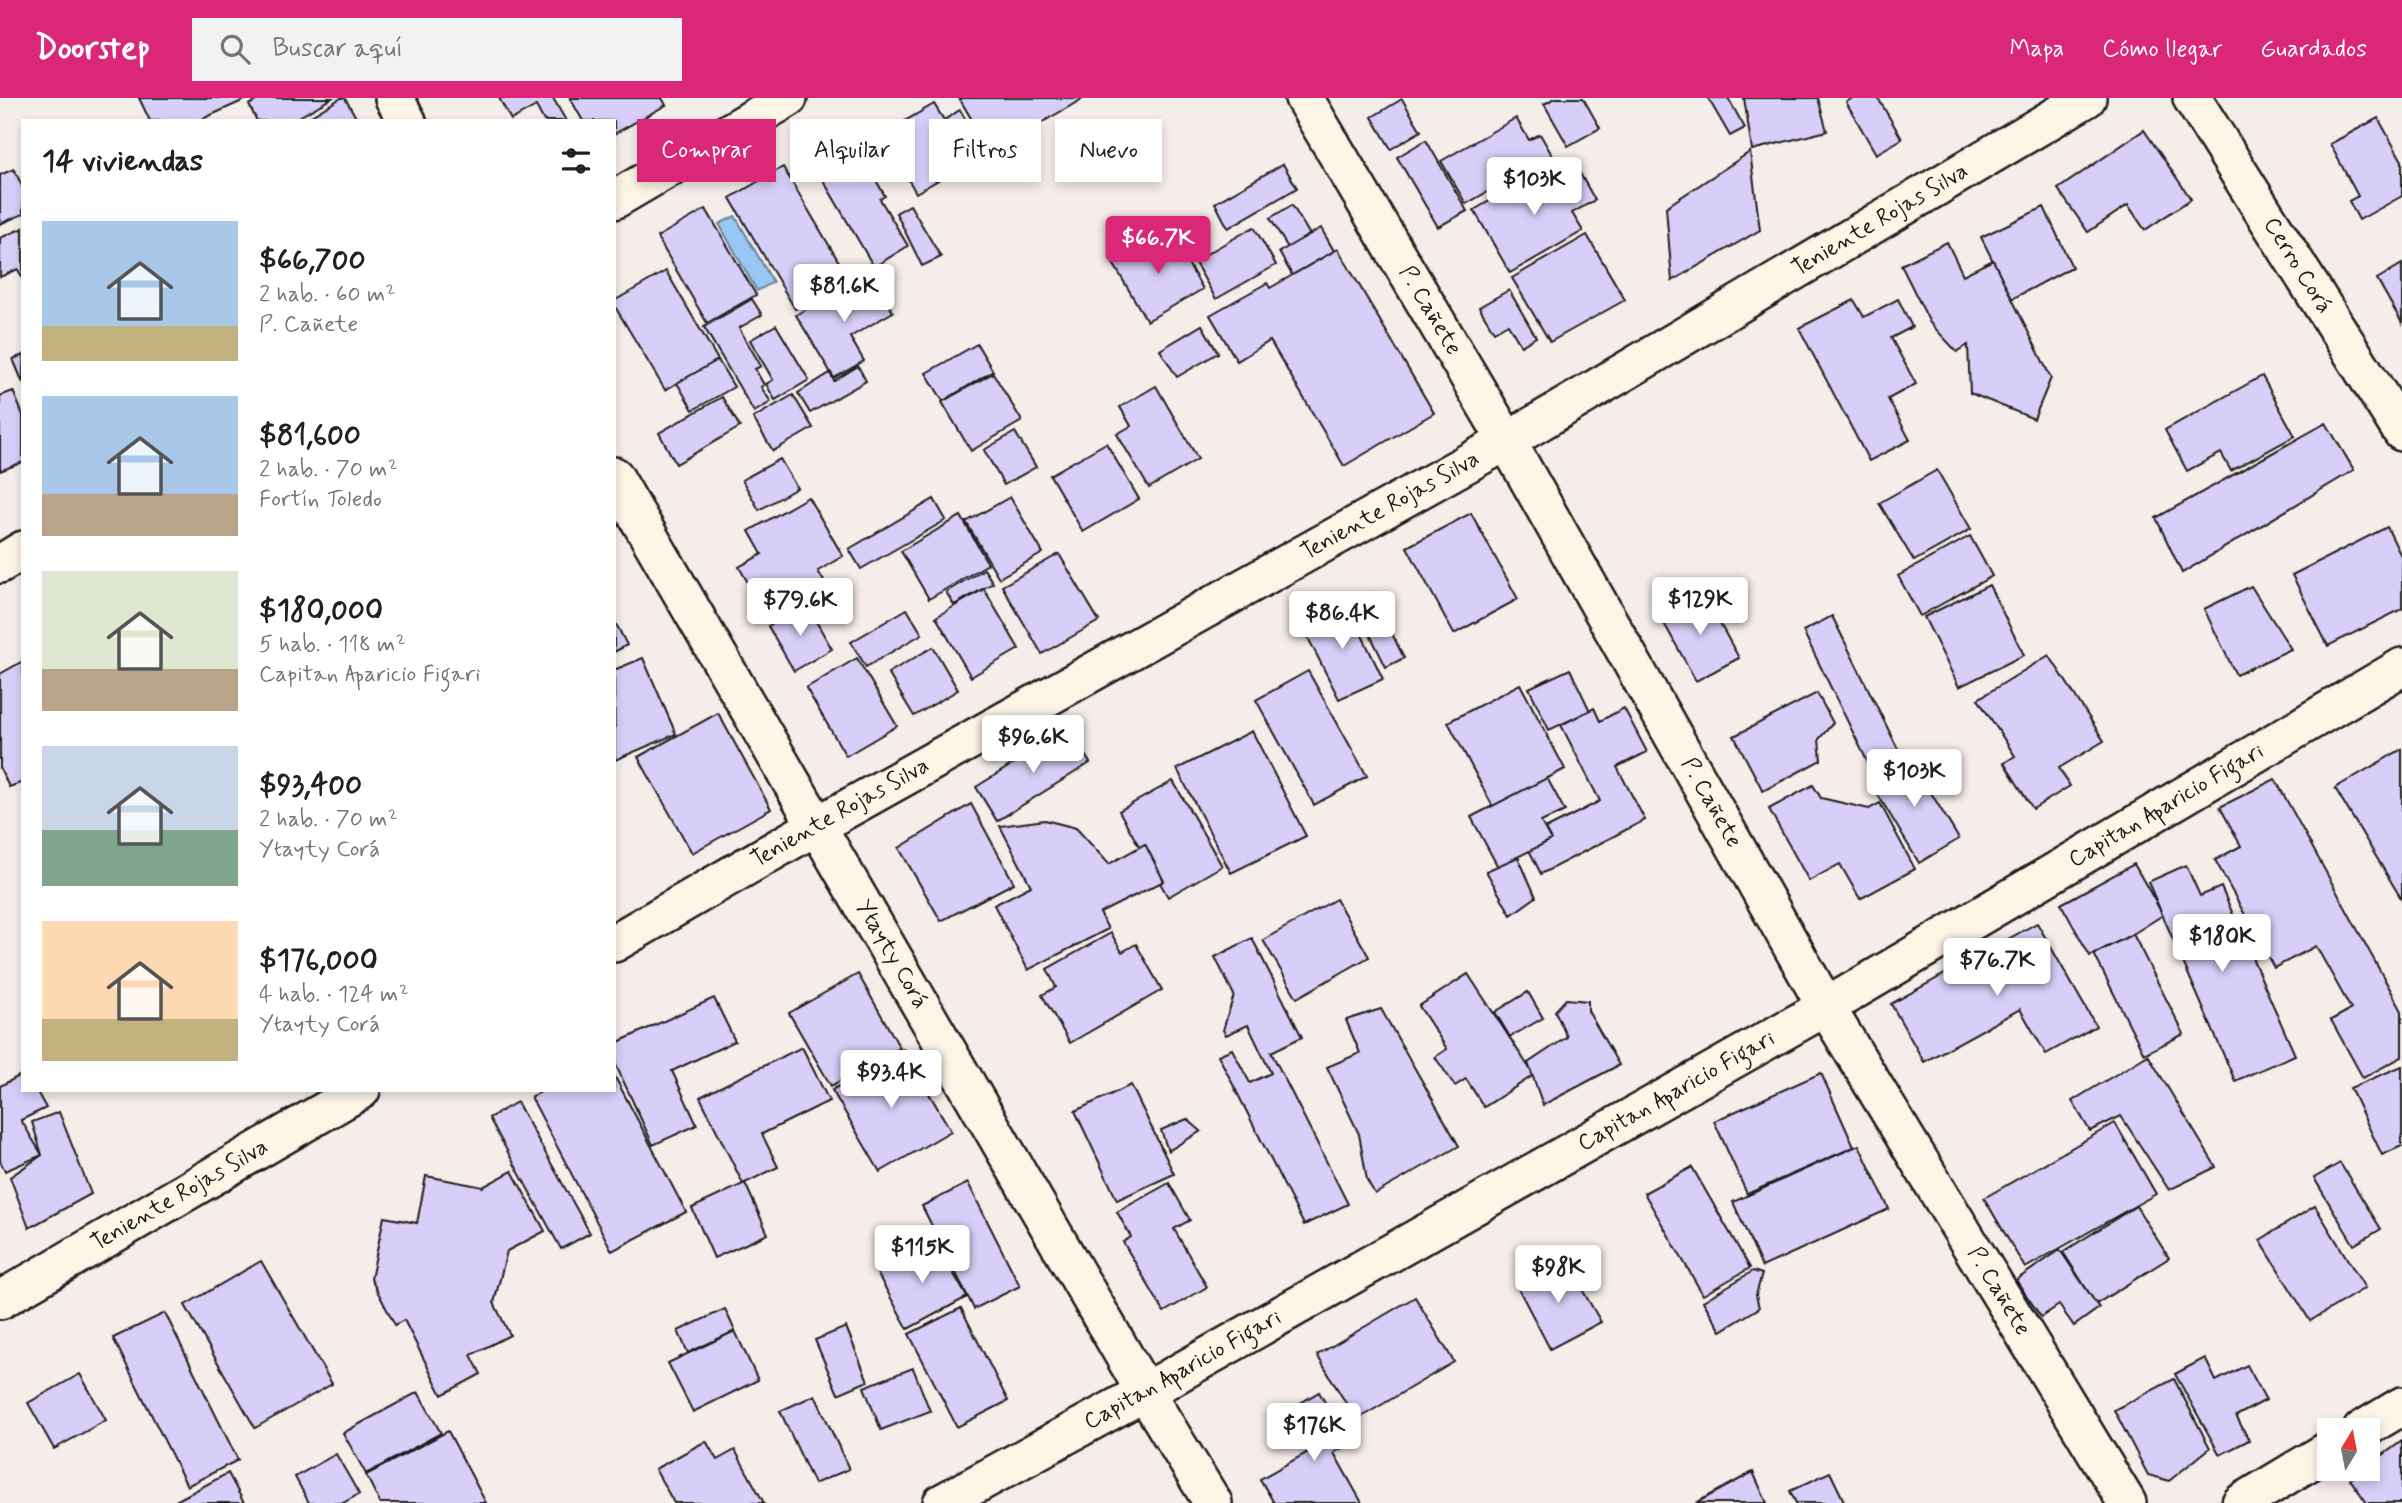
<!DOCTYPE html>
<html lang="es">
<meta charset="utf-8">
<style>
:root{--surface:#fff;--page:#f2f2f2;--text:#202124;--muted:#757577;--accent:#db2777}
body{margin:0;font-family:Mynerve,sans-serif;background:var(--page);color:var(--text);height:100vh;display:flex;flex-direction:column;font-size:26px;white-space:nowrap}
*{box-sizing:border-box;margin:0}
p{font-size:23px;color:var(--muted)}
.icon{flex:none;width:38px;height:38px;fill:none;stroke:currentColor;stroke-width:2;stroke-linecap:round;stroke-linejoin:round}
.map{position:relative;flex:1;overflow:hidden}
.panel{position:absolute;left:21px;top:21px;width:595px;height:973px;display:flex;flex-direction:column;background:var(--surface);border-radius:0px;box-shadow:0 4px 10px #0003}
.panel>*{flex:none}
.top-card{position:absolute;left:637px;top:21px;width:665px;height:63px;display:flex;gap:14px}
.needle{width:46px;rotate:10deg}
.controls{position:absolute;left:2317px;top:1320px;display:grid;gap:14px}
.controls a{display:grid;place-items:center;width:63px;height:63px;border-radius:0px;background:var(--surface);box-shadow:0 4px 10px #0003;font-size:35px}
.price{position:absolute;translate:-50% -60px;padding:0 16px;border-radius:7px;background:#fff;color:#222;font-size:23px;line-height:46px;filter:drop-shadow(0 2px 4px #0008)}
.price::after{content:'';position:absolute;left:50%;top:42px;width:21px;height:16px;margin-left:-10px;background:inherit;clip-path:polygon(0 0,100% 0,50% 100%)}
.price.selected{background:var(--accent);color:#fff}
ul{padding:0;list-style:none}
li{display:flex;align-items:center;gap:21px;height:175px;padding:0 21px}
li span{display:grid;place-items:center;flex:none;width:196px;height:140px;border-radius:0px;color:#555}
li>.icon{margin-inline-start:auto}
span .icon{width:84px;height:84px;fill:#fffc;stroke-width:1}
li b{font-size:30px}
h2{display:flex;justify-content:space-between;align-items:center;height:84px;padding:0 21px;font-size:30px}
.chip{padding:0 24px;border-radius:0px;background:var(--surface);box-shadow:0 4px 10px #0003;font-size:24px;line-height:63px}
.chip.selected{background:var(--accent);color:#fff}
header{display:flex;align-items:center;gap:42px;box-sizing:border-box;height:98px;padding:0 35px;background:var(--accent);color:#fff}
header strong{font-size:33px}
nav{display:flex;gap:38px;margin-inline-start:auto;font-size:24px}
.search{width:490px;height:63px;background:var(--page);display:flex;align-items:center;gap:18px;box-sizing:border-box;padding:0 24px;border-radius:0px;color:var(--muted);font-size:26px}
.map>svg:first-child{display:block}
.water{fill:#9ac6f3;stroke:#68829d;stroke-width:2}
.building{fill:#d7cff8;stroke:#1c1c1c;stroke-width:2}
.lines{fill:none;stroke-linecap:round;stroke-linejoin:round}
.street-casing{stroke:#1c1c1c;stroke-width:42}
.street{stroke:#fcf5e5;stroke-width:37}
.labels{text-anchor:middle;dominant-baseline:central;stroke-width:6;stroke-linejoin:round;paint-order:stroke}
.street-label{font-size:23px;fill:#1c1c1c;stroke:#fcf5e5}
</style>
<header>
<strong>Doorstep</strong>
<div class="search"><svg class="icon" aria-label="search" viewBox="0 0 24 24"><circle cx="10" cy="10" r="6"/><path d="M15 15l6 6"/></svg>Buscar aquí</div>
<nav><a>Mapa</a><a>Cómo llegar</a><a>Guardados</a></nav>
</header>
<div class="map">
<svg width="2402" height="1405" viewBox="0 0 2402 1405">
<rect width="100%" height="100%" fill="#f5ede9"/>
<filter id="ink" filterUnits="userSpaceOnUse"><feTurbulence type="fractalNoise" baseFrequency=".0143" numOctaves="2"/><feDisplacementMap in="SourceGraphic" scale="14" xChannelSelector="R" yChannelSelector="G"/><feConvolveMatrix kernelMatrix="1 2 1 2 8 2 1 2 1" color-interpolation-filters="sRGB"/></filter>
<g filter="url(#ink)">
<!-- water -->
<polygon class="water" points="735,118 773,184 757,193 719,126"/>
<!-- building -->
<g class="building">
<polygon points="139,0 249,0 198,23 150,23"/>
<polygon points="261,0 332,0 292,23 257,23 249,7"/>
<polygon points="341,0 345,0 358,23 303,23"/>
<polygon points="499,0 553,0 566,23 544,23 536,8 511,22"/>
<polygon points="570,0 662,0 666,7 614,36 614,23 583,23"/>
<polygon points="959,0 1084,0 1015,40 1008,28 996,35 1003,47 991,54"/>
<polygon points="1555,0 1583,0 1600,30 1568,48 1544,6"/>
<polygon points="1708,0 1728,0 1745,30 1730,38"/>
<polygon points="1744,0 1818,0 1827,33 1752,52"/>
<polygon points="1853,0 1878,0 1902,41 1876,56 1846,4"/>
<polygon points="1402,1 1421,33 1391,51 1372,19"/>
<polygon points="934,6 944,22 960,12 985,55 916,95 891,51 908,41 900,26"/>
<polygon points="1516,20 1529,42 1540,36 1552,57 1466,106 1441,63"/>
<polygon points="2378,20 2402,63 2402,98 2359,122 2349,103 2358,98 2330,46"/>
<polygon points="2144,32 2191,101 2145,132 2128,107 2088,134 2058,91"/>
<polygon points="1426,42 1467,113 1438,129 1397,59"/>
<polygon points="860,54 885,98 880,101 908,148 874,169 820,77"/>
<polygon points="1750,54 1760,132 1672,183 1666,109"/>
<polygon points="1283,66 1297,90 1228,130 1215,105"/>
<polygon points="783,69 849,181 795,211 730,100"/>
<polygon points="1546,70 1555,86 1578,72 1595,102 1572,115 1583,133 1510,175 1474,112"/>
<polygon points="14,71 23,90 23,116 0,126 0,77"/>
<polygon points="910,107 941,159 922,168 896,115"/>
<polygon points="1292,107 1310,137 1288,150 1270,120"/>
<polygon points="2044,109 2072,169 2012,201 1981,139"/>
<polygon points="706,111 756,197 707,225 657,139"/>
<polygon points="1254,129 1276,167 1216,201 1194,163"/>
<polygon points="23,130 23,182 18,171 0,179 0,140"/>
<polygon points="1321,130 1334,153 1292,177 1279,154"/>
<polygon points="1168,132 1203,191 1147,223 1113,165"/>
<polygon points="1587,137 1625,202 1550,244 1512,180"/>
<polygon points="1947,144 1963,177 1993,162 2051,280 2034,321 1970,295 1968,247 1957,254 1930,225 1901,167"/>
<polygon points="1338,151 1434,315 1344,368 1270,243 1237,263 1210,217 1267,185 1270,190"/>
<polygon points="2402,166 2402,225 2377,181"/>
<polygon points="666,173 718,262 665,292 614,207 614,203"/>
<polygon points="873,179 893,214 850,239 864,263 834,280 796,217 826,199 830,205"/>
<polygon points="1509,192 1536,239 1521,248 1508,226 1494,234 1479,209"/>
<polygon points="752,201 762,217 739,230 761,268 755,271 764,287 761,289 771,304 754,314 704,229"/>
<polygon points="1898,201 1912,229 1891,240 1916,286 1888,301 1910,342 1869,363 1799,230 1854,202 1864,219"/>
<polygon points="776,227 809,282 775,302 766,286 773,282 750,242"/>
<polygon points="1202,227 1218,255 1177,279 1160,252"/>
<polygon points="977,246 993,273 943,303 926,275"/>
<polygon points="23,257 23,285 13,261"/>
<polygon points="718,262 734,289 693,312 677,285"/>
<polygon points="858,268 866,283 810,315 798,295 830,275 834,283"/>
<polygon points="993,275 1022,323 971,353 942,304"/>
<polygon points="2262,278 2295,338 2231,373 2221,355 2187,373 2165,332"/>
<polygon points="1156,288 1198,361 1149,390 1117,336 1131,328 1120,309"/>
<polygon points="13,293 23,317 23,364 0,373 0,298"/>
<polygon points="793,297 813,330 773,353 753,320"/>
<polygon points="722,299 740,329 676,366 659,335"/>
<polygon points="2326,325 2354,372 2182,475 2156,420"/>
<polygon points="1015,334 1036,369 1004,387 984,352"/>
<polygon points="1106,345 1139,401 1083,434 1050,377"/>
<polygon points="780,361 797,390 759,412 742,382"/>
<polygon points="1937,372 1971,431 1914,463 1879,405"/>
<polygon points="808,399 843,458 818,473 826,487 768,520 739,469 762,456 749,433"/>
<polygon points="1010,399 1043,455 999,480 966,424"/>
<polygon points="934,401 946,422 861,471 849,451"/>
<polygon points="1471,415 1518,501 1454,536 1407,449"/>
<polygon points="961,418 988,466 929,501 901,453"/>
<polygon points="2387,429 2402,460 2402,511 2328,548 2292,477"/>
<polygon points="1970,438 1992,478 1920,518 1898,478"/>
<polygon points="1059,456 1099,523 1042,556 1002,488"/>
<polygon points="984,471 993,485 954,507 946,494"/>
<polygon points="1989,487 2024,557 1959,589 1924,519"/>
<polygon points="2251,488 2291,551 2236,577 2204,511"/>
<polygon points="984,491 1019,551 971,579 936,519"/>
<polygon points="1372,495 1404,560 1386,569 1354,504"/>
<polygon points="1703,495 1739,560 1696,583 1660,518"/>
<polygon points="1346,504 1383,581 1339,601 1301,526"/>
<polygon points="806,506 832,551 794,573 768,528"/>
<polygon points="907,511 922,536 866,569 851,544"/>
<polygon points="1832,518 1901,657 1871,671 1803,533"/>
<polygon points="614,522 627,547 614,554"/>
<polygon points="933,549 958,592 914,618 888,575"/>
<polygon points="2049,557 2104,643 2059,670 2070,688 2033,711 2004,665 2015,658 1978,601"/>
<polygon points="643,560 676,636 615,662 614,572"/>
<polygon points="857,560 897,628 846,658 806,590"/>
<polygon points="23,563 23,684 9,689 0,670 0,576"/>
<polygon points="1570,571 1590,613 1549,632 1529,590"/>
<polygon points="1308,573 1367,678 1314,707 1256,602"/>
<polygon points="1520,586 1565,671 1493,709 1448,624"/>
<polygon points="1817,595 1833,625 1819,641 1821,662 1763,693 1734,638"/>
<polygon points="1594,610 1600,623 1624,610 1647,654 1617,669 1645,722 1541,776 1524,742 1600,703 1561,627"/>
<polygon points="718,615 771,711 692,755 638,659"/>
<polygon points="1069,631 1090,665 997,723 976,689"/>
<polygon points="1252,633 1306,738 1231,775 1177,671"/>
<polygon points="2402,651 2402,802 2335,690"/>
<polygon points="1908,657 1959,741 1919,765 1868,680"/>
<polygon points="1547,680 1565,713 1541,724 1551,742 1498,769 1471,719"/>
<polygon points="2275,681 2402,913 2402,959 2363,980 2331,922 2351,911 2316,848 2274,870 2215,762 2241,748 2220,709"/>
<polygon points="1173,683 1222,768 1168,799 1119,713"/>
<polygon points="1813,687 1821,700 1869,711 1880,705 1915,771 1860,801 1840,766 1809,783 1769,711"/>
<polygon points="971,706 1014,785 941,823 899,750"/>
<polygon points="1045,722 1076,730 1109,766 1145,746 1164,783 1100,815 1108,831 1028,872 994,807 1031,788 1000,728"/>
<polygon points="1518,759 1536,799 1511,817 1486,773"/>
<polygon points="2134,766 2163,817 2133,836 2090,858 2061,806"/>
<polygon points="2186,767 2200,798 2221,789 2295,957 2235,983 2148,784"/>
<polygon points="1336,801 1369,859 1297,900 1263,842"/>
<polygon points="2037,825 2096,928 2046,956 2020,911 1924,964 1891,906"/>
<polygon points="1111,835 1122,854 1136,846 1162,892 1070,945 1042,897 1056,889 1047,871"/>
<polygon points="2133,836 2184,936 2144,956 2094,856"/>
<polygon points="1252,840 1302,939 1271,954 1348,1106 1304,1127 1218,957 1232,951 1250,985 1271,975 1248,927 1226,937 1223,932 1234,897 1215,859"/>
<polygon points="858,876 900,950 831,988 789,915"/>
<polygon points="1468,876 1534,977 1484,1009 1466,981 1455,988 1435,959 1447,951 1419,908"/>
<polygon points="1528,894 1543,920 1510,939 1495,914"/>
<polygon points="714,900 735,943 672,973 697,1027 653,1047 614,963 614,946"/>
<polygon points="1566,901 1588,903 1588,913 1619,967 1543,1007 1528,965 1567,939 1555,913"/>
<polygon points="1381,911 1459,1048 1375,1096 1367,1082 1359,1036 1327,969 1360,955 1346,922"/>
<polygon points="802,949 829,1003 762,1036 778,1069 743,1086 700,999"/>
<polygon points="903,951 951,1033 880,1074 832,992"/>
<polygon points="2148,957 2216,1069 2169,1092 2121,1018 2090,1033 2072,1003"/>
<polygon points="2402,968 2402,1048 2382,1057 2350,990"/>
<polygon points="1821,975 1854,1049 1747,1096 1714,1023"/>
<polygon points="23,976 23,992 36,992 46,1010 21,1022 42,1057 5,1073 0,1063 0,988"/>
<polygon points="614,977 686,1114 612,1153 531,999 544,992 614,992"/>
<polygon points="1131,987 1174,1076 1117,1102 1075,1013"/>
<polygon points="517,1004 590,1135 561,1151 489,1020"/>
<polygon points="59,1014 91,1096 29,1130 10,1079 42,1057 32,1024"/>
<polygon points="1187,1021 1201,1033 1168,1053 1161,1032"/>
<polygon points="2115,1025 2156,1096 2025,1170 1984,1100"/>
<polygon points="1859,1047 1889,1111 1762,1169 1733,1104"/>
<polygon points="2340,1065 2381,1131 2354,1147 2314,1080"/>
<polygon points="1692,1069 1750,1170 1703,1197 1644,1095"/>
<polygon points="512,1073 545,1133 507,1153 494,1205 510,1237 471,1257 481,1276 442,1297 404,1222 395,1227 371,1181 384,1119 417,1125 426,1078 483,1089"/>
<polygon points="745,1085 768,1136 714,1160 692,1110"/>
<polygon points="968,1085 1020,1188 974,1211 922,1108"/>
<polygon points="1169,1085 1190,1122 1174,1131 1207,1189 1164,1214 1123,1144 1131,1139 1117,1114"/>
<polygon points="2136,1108 2169,1160 2096,1206 2063,1154"/>
<polygon points="2315,1108 2365,1190 2310,1223 2260,1142"/>
<polygon points="935,1143 967,1199 908,1231 877,1175"/>
<polygon points="2060,1152 2099,1210 2074,1228 2059,1207 2041,1219 2016,1182"/>
<polygon points="1565,1162 1601,1224 1550,1251 1517,1188"/>
<polygon points="261,1163 332,1286 255,1330 185,1207"/>
<polygon points="1753,1173 1762,1176 1756,1197 1759,1210 1721,1233 1703,1203"/>
<polygon points="1415,1199 1454,1264 1356,1322 1317,1257"/>
<polygon points="961,1210 1008,1303 957,1329 909,1236"/>
<polygon points="725,1211 735,1233 688,1255 678,1233"/>
<polygon points="165,1215 238,1362 187,1388 113,1240"/>
<polygon points="846,1229 868,1283 838,1296 815,1242"/>
<polygon points="735,1233 758,1282 693,1314 668,1265"/>
<polygon points="2205,1260 2216,1283 2247,1267 2266,1302 2236,1318 2249,1342 2220,1357 2175,1276"/>
<polygon points="913,1270 930,1313 881,1332 864,1289"/>
<polygon points="80,1276 106,1322 54,1351 28,1305"/>
<polygon points="2174,1281 2210,1350 2169,1383 2148,1377 2114,1312"/>
<polygon points="418,1294 441,1335 366,1376 343,1335"/>
<polygon points="1319,1294 1349,1346 1334,1355 1362,1405 1274,1405 1260,1381 1315,1350 1292,1310"/>
<polygon points="815,1297 849,1371 814,1386 780,1313"/>
<polygon points="448,1333 486,1405 380,1405 366,1377"/>
<polygon points="706,1343 717,1362 735,1352 764,1405 674,1405 655,1371"/>
<polygon points="2402,1343 2402,1405 2367,1405 2350,1381 2368,1370 2368,1368"/>
<polygon points="336,1356 359,1396 343,1405 309,1405 295,1379"/>
<polygon points="1753,1374 1767,1405 1696,1405"/>
<polygon points="1830,1374 1845,1405 1796,1405 1790,1393"/>
<polygon points="228,1375 244,1405 172,1405"/>
</g>
<g class="lines">
<defs>
<g id="street">
<polyline points="394,0 407,23"/>
<path id="s1" d="M1304 0 1507 343 1826 909 2127 1405"/>
<path id="s2" d="M2192 0 2402 334"/>
<polyline points="614,102 788,0"/>
<path id="s3" d="M614 378 1145 1294 1213 1405"/>
<polyline points="0,466 23,452"/>
<path id="s4" d="M614 845 818 727 1507 343 2087 0"/>
<path id="s5" d="M0 1202 361 992"/>
<polyline points="2362,1332 2402,1308"/>
<path id="s6" d="M942 1405 1145 1294 1826 909 2402 569"/>
<polyline points="2241,1405 2329,1352"/>
</g>
</defs>
<!-- street casing -->
<use href="#street" class="street-casing"/>
<!-- street -->
<use href="#street" class="street"/>
</g>
</g>
<g class="labels">
<!-- street labels -->
<g class="street-label">
<text stroke="none"><textPath href="#s4" startOffset="1458">Teniente Rojas Silva</textPath></text>
<text stroke="none"><textPath href="#s2" startOffset="198">Cerro Corá</textPath></text>
<text stroke="none"><textPath href="#s1" startOffset="247">P. Cañete</textPath></text>
<text stroke="none"><textPath href="#s4" startOffset="891">Teniente Rojas Silva</textPath></text>
<text stroke="none"><textPath href="#s1" startOffset="814">P. Cañete</textPath></text>
<text stroke="none"><textPath href="#s6" startOffset="1409">Capitan Aparicio Figari</textPath></text>
<text stroke="none"><textPath href="#s4" startOffset="261">Teniente Rojas Silva</textPath></text>
<text stroke="none"><textPath href="#s3" startOffset="553">Ytayty Corá</textPath></text>
<text stroke="none"><textPath href="#s6" startOffset="842">Capitan Aparicio Figari</textPath></text>
<text stroke="none"><textPath href="#s5" startOffset="208">Teniente Rojas Silva</textPath></text>
<text stroke="none"><textPath href="#s1" startOffset="1381">P. Cañete</textPath></text>
<text stroke="none"><textPath href="#s6" startOffset="275">Capitan Aparicio Figari</textPath></text>
</g>
</g>
</svg>
<div class="controls">
<a><svg class="needle" viewBox="-14 -14 28 28"><path d="M0-13l5 13h-10z" fill="#e53935"/><path d="M0 13l5-13h-10z" fill="#757577"/></svg></a>
</div>
<b class="price" style="left:1534px;top:119px">$103K</b>
<b class="price selected" style="left:1158px;top:178px">$66.7K</b>
<b class="price" style="left:844px;top:226px">$81.6K</b>
<b class="price" style="left:1700px;top:539px">$129K</b>
<b class="price" style="left:800px;top:540px">$79.6K</b>
<b class="price" style="left:1342px;top:553px">$86.4K</b>
<b class="price" style="left:1033px;top:677px">$96.6K</b>
<b class="price" style="left:1914px;top:711px">$103K</b>
<b class="price" style="left:2222px;top:876px">$180K</b>
<b class="price" style="left:1997px;top:900px">$76.7K</b>
<b class="price" style="left:891px;top:1012px">$93.4K</b>
<b class="price" style="left:922px;top:1187px">$115K</b>
<b class="price" style="left:1558px;top:1207px">$98K</b>
<b class="price" style="left:1314px;top:1365px">$176K</b>
<div class="top-card">
<a class="chip selected">Comprar</a>
<a class="chip">Alquilar</a>
<a class="chip">Filtros</a>
<a class="chip">Nuevo</a>
</div>
<section class="panel">
<h2>14 viviendas<svg class="icon" aria-label="filters" viewBox="0 0 24 24"><path d="M4 7h16M4 17h16"/><circle cx="9" cy="7" r="2"/><circle cx="15" cy="17" r="2"/></svg></h2>
<ul>
<li><span style="background:linear-gradient(#a9c7e8 75%,#c2b280 0)"><svg class="icon" aria-label="home" viewBox="0 0 24 24"><path d="M3 11l9-7 9 7M6 9v11h12V9"/></svg></span><div><b>$66,700</b><p>2 hab. · 60 m²</p><p>P. Cañete</p></div></li>
<li><span style="background:linear-gradient(#a9c7e8 70%,#b9a48a 0)"><svg class="icon" aria-label="home" viewBox="0 0 24 24"><path d="M3 11l9-7 9 7M6 9v11h12V9"/></svg></span><div><b>$81,600</b><p>2 hab. · 70 m²</p><p>Fortín Toledo</p></div></li>
<li><span style="background:linear-gradient(#dfe7d0 70%,#b9a48a 0)"><svg class="icon" aria-label="home" viewBox="0 0 24 24"><path d="M3 11l9-7 9 7M6 9v11h12V9"/></svg></span><div><b>$180,000</b><p>5 hab. · 118 m²</p><p>Capitan Aparicio Figari</p></div></li>
<li><span style="background:linear-gradient(#c9d6e8 60%,#7fa58c 0)"><svg class="icon" aria-label="home" viewBox="0 0 24 24"><path d="M3 11l9-7 9 7M6 9v11h12V9"/></svg></span><div><b>$93,400</b><p>2 hab. · 70 m²</p><p>Ytayty Corá</p></div></li>
<li><span style="background:linear-gradient(#ffd9b3 70%,#c2b280 0)"><svg class="icon" aria-label="home" viewBox="0 0 24 24"><path d="M3 11l9-7 9 7M6 9v11h12V9"/></svg></span><div><b>$176,000</b><p>4 hab. · 124 m²</p><p>Ytayty Corá</p></div></li>
</ul>
</section>
</div>
